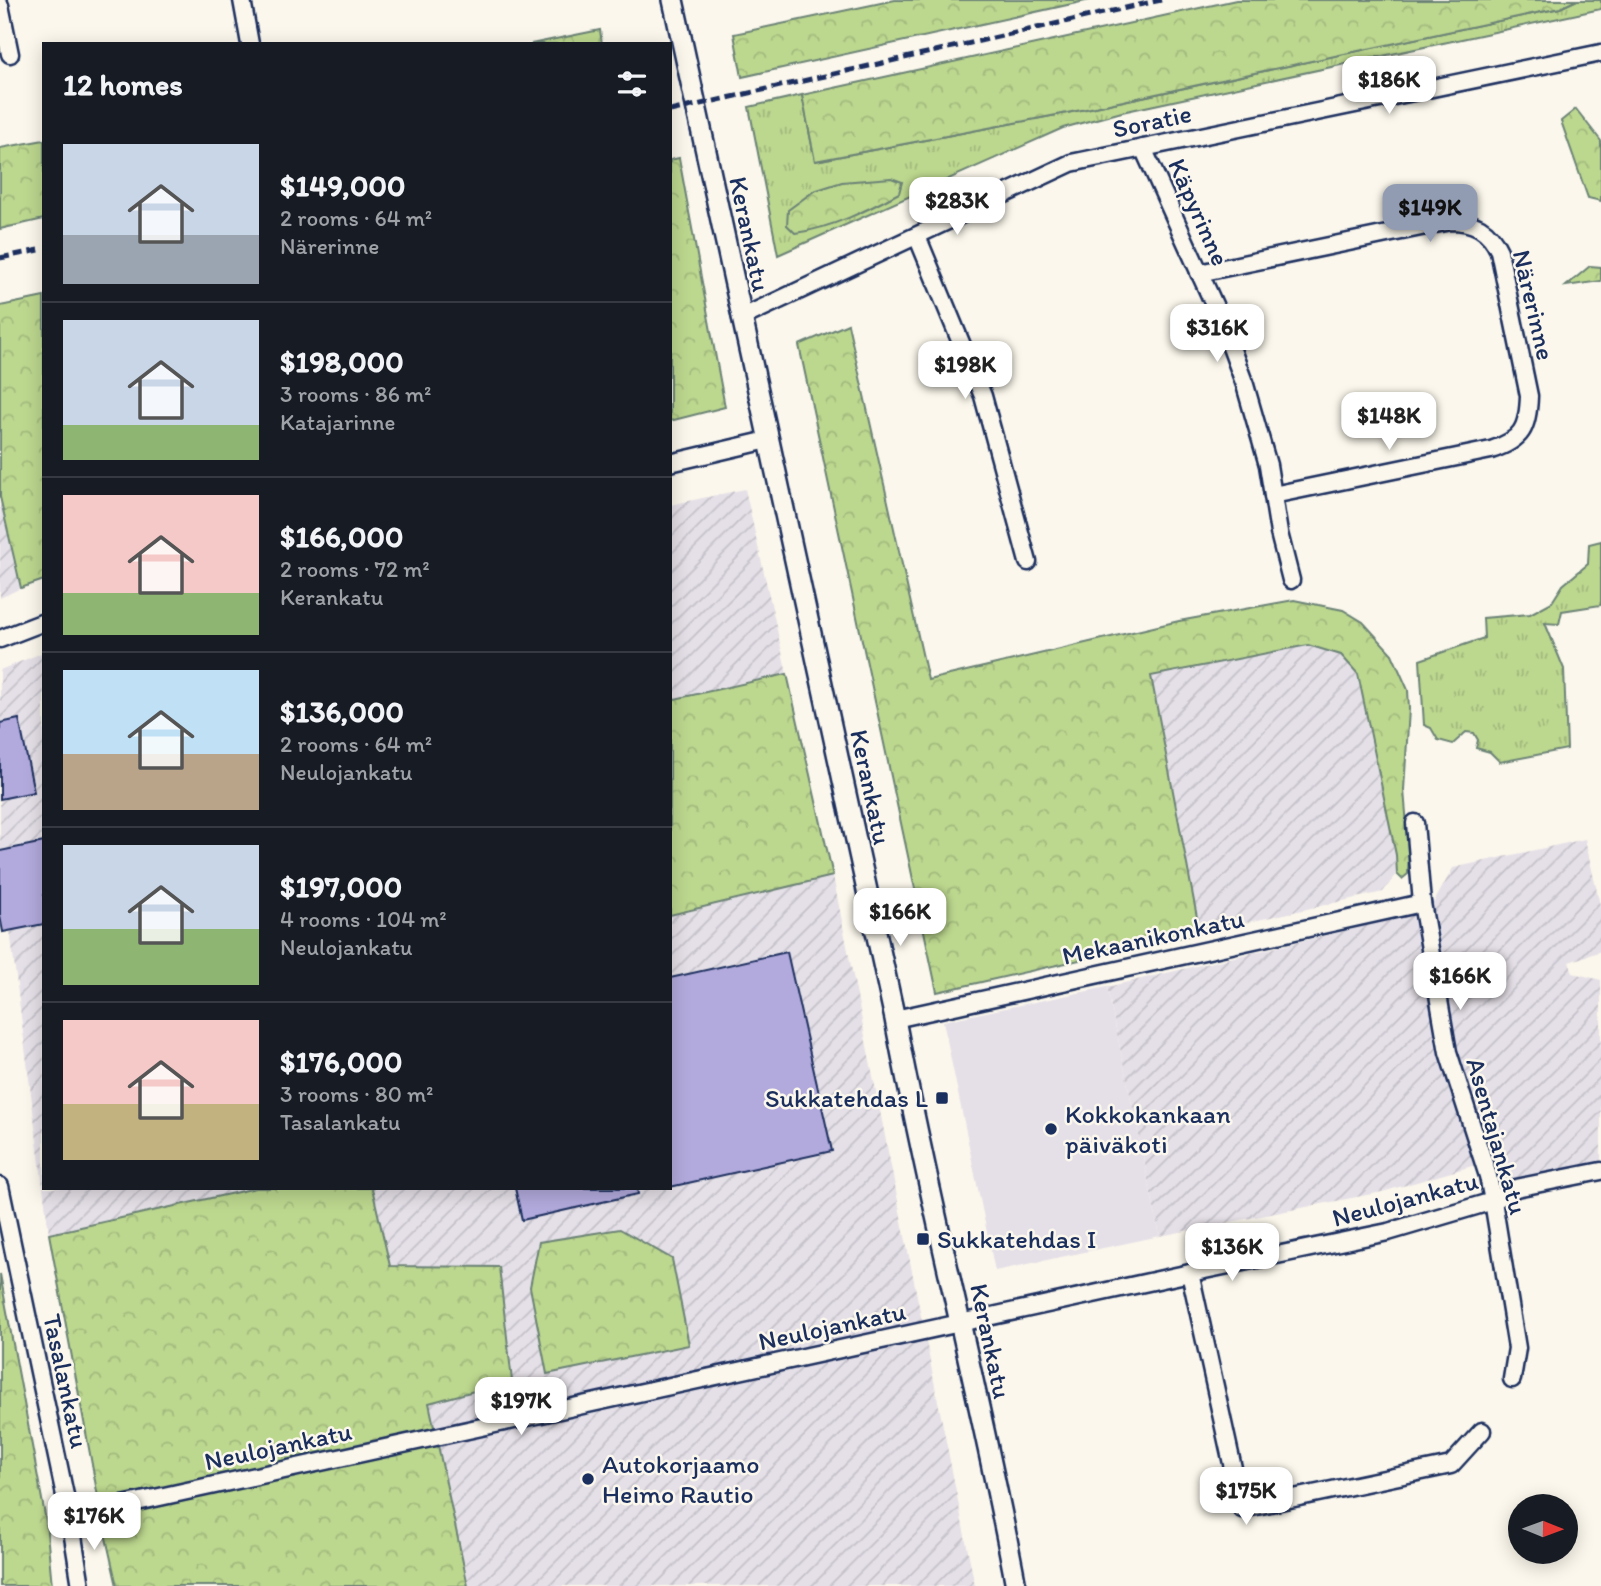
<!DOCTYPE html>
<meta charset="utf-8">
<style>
:root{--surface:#171b24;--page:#20242c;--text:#f1f3f6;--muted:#9ea1a6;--line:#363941;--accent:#919bb2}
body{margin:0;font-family:Itim,sans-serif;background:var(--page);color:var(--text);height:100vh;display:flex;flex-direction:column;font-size:26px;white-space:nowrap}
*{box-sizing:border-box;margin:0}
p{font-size:23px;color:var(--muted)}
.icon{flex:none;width:38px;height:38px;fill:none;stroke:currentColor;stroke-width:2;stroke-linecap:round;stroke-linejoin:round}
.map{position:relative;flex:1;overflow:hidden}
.panel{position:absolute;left:42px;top:42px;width:630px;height:1148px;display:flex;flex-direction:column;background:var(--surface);border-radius:0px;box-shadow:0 4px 18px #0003}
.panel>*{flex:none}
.needle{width:46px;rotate:91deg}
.fabs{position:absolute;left:1508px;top:1494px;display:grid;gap:14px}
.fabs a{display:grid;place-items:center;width:70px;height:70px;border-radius:50%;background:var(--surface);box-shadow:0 4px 18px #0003;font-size:35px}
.price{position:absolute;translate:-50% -60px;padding:0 16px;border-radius:14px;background:#fff;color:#222;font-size:23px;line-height:46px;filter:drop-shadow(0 2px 4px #0008)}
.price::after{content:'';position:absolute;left:50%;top:42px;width:21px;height:16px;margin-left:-10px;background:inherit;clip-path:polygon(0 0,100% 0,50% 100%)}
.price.active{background:var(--accent);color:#111}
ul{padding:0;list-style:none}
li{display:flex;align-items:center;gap:21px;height:175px;padding:0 21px}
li+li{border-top:2px solid var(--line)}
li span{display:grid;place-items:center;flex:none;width:196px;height:140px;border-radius:0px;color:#555}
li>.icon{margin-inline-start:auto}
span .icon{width:84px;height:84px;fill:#fffc;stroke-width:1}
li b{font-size:30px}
h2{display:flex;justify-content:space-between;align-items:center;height:84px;padding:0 21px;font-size:30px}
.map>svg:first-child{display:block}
.built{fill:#e5e0e7}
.industrial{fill:url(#industrial-furrows)}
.grass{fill:url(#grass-tufts);stroke:#6c8376;stroke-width:2}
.forest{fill:url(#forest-crowns);stroke:#6c8376;stroke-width:2}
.building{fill:#b2aadc;stroke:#1b2f5e;stroke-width:2}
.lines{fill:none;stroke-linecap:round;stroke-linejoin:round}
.minor-casing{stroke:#1b2f5e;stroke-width:21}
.tertiary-casing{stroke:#1b2f5e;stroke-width:24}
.minor{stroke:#fbf7ec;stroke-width:16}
.tertiary{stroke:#fbf7ec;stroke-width:19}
.rail{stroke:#1b2f5e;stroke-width:5;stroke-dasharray:10 5;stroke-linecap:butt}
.poi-dot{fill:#1b2f5e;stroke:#fbf7ec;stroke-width:2.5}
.labels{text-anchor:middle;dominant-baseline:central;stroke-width:5;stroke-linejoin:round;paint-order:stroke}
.street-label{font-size:26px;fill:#1b2f5e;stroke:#fbf7ec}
.poi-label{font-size:26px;fill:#1b2f5e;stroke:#fbf7ec;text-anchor:start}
</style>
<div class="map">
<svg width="1601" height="1586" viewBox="0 0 1601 1586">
<defs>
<pattern id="industrial-furrows" width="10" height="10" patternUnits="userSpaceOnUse" patternTransform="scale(1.75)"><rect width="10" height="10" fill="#e5e0e7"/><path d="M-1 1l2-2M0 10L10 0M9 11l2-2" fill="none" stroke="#c4c0c9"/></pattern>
<pattern id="grass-tufts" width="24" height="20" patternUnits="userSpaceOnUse" patternTransform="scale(1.75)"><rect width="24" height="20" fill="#bcd78e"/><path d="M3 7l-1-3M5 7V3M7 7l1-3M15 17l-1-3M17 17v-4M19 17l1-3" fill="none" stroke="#a1b97d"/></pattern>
<pattern id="forest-crowns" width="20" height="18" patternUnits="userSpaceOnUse" patternTransform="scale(1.75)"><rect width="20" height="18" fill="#bcd78e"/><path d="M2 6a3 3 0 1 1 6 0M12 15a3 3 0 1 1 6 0" fill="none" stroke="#a1b97d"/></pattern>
</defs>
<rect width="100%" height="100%" fill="#fbf7ec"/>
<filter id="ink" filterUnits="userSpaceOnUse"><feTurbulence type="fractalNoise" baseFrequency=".0143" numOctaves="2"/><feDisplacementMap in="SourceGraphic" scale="14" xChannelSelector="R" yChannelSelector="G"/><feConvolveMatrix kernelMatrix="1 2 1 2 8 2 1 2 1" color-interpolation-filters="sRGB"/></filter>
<g filter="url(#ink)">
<!-- built -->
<polygon class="built" points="1107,987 1160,1236 995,1271 943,1021"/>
<!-- industrial -->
<g class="industrial">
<polygon points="745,489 787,674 670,700 670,505"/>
<polygon points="0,497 21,588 0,598"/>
<polygon points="1308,645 1341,655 1358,674 1396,855 1397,874 1383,892 1200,933 1150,676"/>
<polygon points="44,652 44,1188 256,1188 49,1234 0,853 0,670"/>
<polygon points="1585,839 1601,909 1601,951 1569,962 1573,973 1601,980 1601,1162 1492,1184 1486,1162 1382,1192 1160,1236 1107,987 1429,911 1453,868"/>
<polygon points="833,876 975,1586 468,1586 429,1403 499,1267 390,1266 372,1188 670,1188 670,915"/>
</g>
<!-- grass -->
<g class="grass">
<polygon points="1577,0 1601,0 1601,9 1122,112 1063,128 778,255 749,107 802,95 815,161 1067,113 1560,8"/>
<polygon points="1601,541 1601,605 1562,611 1559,624 1545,623 1564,669 1567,749 1500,762 1490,752 1476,748 1478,740 1474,733 1466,732 1453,744 1438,740 1431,728 1424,725 1420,660 1484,638 1483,618 1530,614 1552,602 1563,585 1588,564 1589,544"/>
</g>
<!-- forest -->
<g class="forest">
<polygon points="895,0 1090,0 742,77 734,34"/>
<polygon points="1236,0 1577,0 1560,8 1067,113 815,161 802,95"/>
<polygon points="600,30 602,44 531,44"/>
<polygon points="1576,109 1601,141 1601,201 1588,198 1561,121"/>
<polygon points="44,140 44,219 0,229 0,148"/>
<polygon points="679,158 725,407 670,421 670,160"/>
<path d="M891 178 902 182 899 193C866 211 832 228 795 233L787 225 788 210 814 191 842 182Z"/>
<polygon points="1590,266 1601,267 1601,281 1566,286"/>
<polygon points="44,297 44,580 21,588 0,497 0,306"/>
<polygon points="848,324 928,680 1179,621 1294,600 1343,610 1363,622 1392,654 1408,690 1409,709 1404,790 1409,849 1408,874 1402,879 1397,874 1396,855 1358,674 1341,655 1308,645 1151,676 1200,933 937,992 799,345"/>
<polygon points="787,674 833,876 670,915 670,700"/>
<polygon points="256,1188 372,1188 390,1266 499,1267 512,1381 429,1403 468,1586 117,1586 104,1529 49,1234"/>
<polygon points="620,1229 672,1259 689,1345 547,1374 530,1287 539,1242"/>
<polygon points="0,1274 46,1521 52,1586 0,1586"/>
</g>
<!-- building -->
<g class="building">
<polygon points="19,719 34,792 0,799 0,723"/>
<polygon points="44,842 44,924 3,932 0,916 0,851"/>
<polygon points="787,952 832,1151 670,1187 670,978"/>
<polygon points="515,1188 637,1188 638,1194 522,1220"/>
</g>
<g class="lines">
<defs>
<g id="minor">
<polyline points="242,0 250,44"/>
<polyline points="0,5 10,54"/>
<polyline points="1143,148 1221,320 1245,385 1268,465 1279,533 1291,580"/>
<polyline points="917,236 983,396 1028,562"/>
<path d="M1199 273 1450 221C1474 221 1489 229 1499 251L1529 396C1528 428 1522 440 1491 450L1273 495"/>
<polyline points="741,318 1071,163 1601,53"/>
<polyline points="670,463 768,440"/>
<polyline points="0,639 44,622"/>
<polyline points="1415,823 1422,903 1448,1052 1488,1176 1493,1201 1517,1348 1512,1379"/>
<polyline points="895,1019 1422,903"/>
<polyline points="0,1186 71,1524 81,1586"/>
<polyline points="1190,1273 1242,1509 1451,1465 1482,1431"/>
<polyline points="71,1524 109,1508 1190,1273 1388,1232 1493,1201 1516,1188 1601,1171"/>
</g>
<path id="tertiary" d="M673 0 895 1019C930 1209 981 1396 1016 1586"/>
</defs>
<!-- minor casing -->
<use href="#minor" class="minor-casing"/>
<!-- tertiary casing -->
<use href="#tertiary" class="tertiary-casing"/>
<!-- minor -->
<use href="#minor" class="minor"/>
<!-- tertiary -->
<use href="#tertiary" class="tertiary"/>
<!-- rail -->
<g class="rail">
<polyline points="670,111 1161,0"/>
<polyline points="0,258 44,249"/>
</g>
</g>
</g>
<!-- markers -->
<g class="poi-dot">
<rect x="935" y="1091" width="14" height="14" rx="3.5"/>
<circle cx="1051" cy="1129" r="7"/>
<rect x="916" y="1232" width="14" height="14" rx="3.5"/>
<circle cx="588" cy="1479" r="7"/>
</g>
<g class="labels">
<!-- street labels -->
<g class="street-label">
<text transform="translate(1152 121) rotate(-12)">Soratie</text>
<text transform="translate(1199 212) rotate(66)">Käpyrinne</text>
<text transform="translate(750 234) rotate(78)">Kerankatu</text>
<text transform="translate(1534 305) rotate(77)">Närerinne</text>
<text transform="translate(871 787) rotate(78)">Kerankatu</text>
<text transform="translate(1153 937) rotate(-12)">Mekaanikonkatu</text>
<text transform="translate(1497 1136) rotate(74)">Asentajankatu</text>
<text transform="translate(1405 1199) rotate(-15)">Neulojankatu</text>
<text transform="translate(832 1326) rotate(-12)">Neulojankatu</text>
<text transform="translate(991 1341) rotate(78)">Kerankatu</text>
<text transform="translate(66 1381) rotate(78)">Tasalankatu</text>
<text transform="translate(278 1446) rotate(-12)">Neulojankatu</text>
</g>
<!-- poi labels -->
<g class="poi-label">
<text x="928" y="1098" text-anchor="end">Sukkatehdas L</text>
<text x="1065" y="1114">Kokkokankaan<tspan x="1065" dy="30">päiväkoti</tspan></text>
<text x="937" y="1239">Sukkatehdas I</text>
<text x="602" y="1464">Autokorjaamo<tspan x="602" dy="30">Heimo Rautio</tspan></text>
</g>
</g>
</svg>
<div class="fabs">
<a><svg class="needle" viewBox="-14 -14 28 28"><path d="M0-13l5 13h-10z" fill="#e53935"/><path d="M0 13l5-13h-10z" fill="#9ea1a6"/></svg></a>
</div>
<b class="price" style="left:1389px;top:116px">$186K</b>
<b class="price" style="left:957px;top:237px">$283K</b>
<b class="price active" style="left:1430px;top:244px">$149K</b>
<b class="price" style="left:1217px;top:364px">$316K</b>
<b class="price" style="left:965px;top:401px">$198K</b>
<b class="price" style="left:1389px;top:452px">$148K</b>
<b class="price" style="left:900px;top:948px">$166K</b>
<b class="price" style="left:1460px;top:1012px">$166K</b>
<b class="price" style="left:1232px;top:1283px">$136K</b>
<b class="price" style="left:521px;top:1437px">$197K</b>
<b class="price" style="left:1246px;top:1527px">$175K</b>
<b class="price" style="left:94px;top:1552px">$176K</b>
<section class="panel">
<h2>12 homes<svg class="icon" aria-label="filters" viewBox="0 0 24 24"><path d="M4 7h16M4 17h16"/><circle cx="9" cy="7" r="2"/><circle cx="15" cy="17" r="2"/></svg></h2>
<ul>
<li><span style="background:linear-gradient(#c9d6e8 65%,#9aa5b1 0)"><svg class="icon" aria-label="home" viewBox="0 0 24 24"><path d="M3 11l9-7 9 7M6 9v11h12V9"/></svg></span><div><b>$149,000</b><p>2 rooms · 64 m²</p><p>Närerinne</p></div></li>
<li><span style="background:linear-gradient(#c9d6e8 75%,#8fb573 0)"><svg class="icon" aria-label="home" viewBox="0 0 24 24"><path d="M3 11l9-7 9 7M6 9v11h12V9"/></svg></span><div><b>$198,000</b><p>3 rooms · 86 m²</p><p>Katajarinne</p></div></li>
<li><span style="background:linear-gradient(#f6c9c9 70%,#8fb573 0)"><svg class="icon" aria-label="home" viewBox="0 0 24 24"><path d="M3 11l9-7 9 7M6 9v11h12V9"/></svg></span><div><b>$166,000</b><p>2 rooms · 72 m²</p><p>Kerankatu</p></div></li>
<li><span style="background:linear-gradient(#bfe0f5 60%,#b9a48a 0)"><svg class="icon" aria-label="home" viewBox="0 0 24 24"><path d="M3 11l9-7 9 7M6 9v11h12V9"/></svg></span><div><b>$136,000</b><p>2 rooms · 64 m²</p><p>Neulojankatu</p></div></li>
<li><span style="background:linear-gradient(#c9d6e8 60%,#8fb573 0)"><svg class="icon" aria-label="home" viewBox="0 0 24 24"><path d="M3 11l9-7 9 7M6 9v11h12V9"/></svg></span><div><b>$197,000</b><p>4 rooms · 104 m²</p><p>Neulojankatu</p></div></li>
<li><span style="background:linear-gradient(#f6c9c9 60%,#c2b280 0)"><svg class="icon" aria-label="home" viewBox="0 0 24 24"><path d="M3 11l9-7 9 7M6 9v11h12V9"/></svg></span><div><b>$176,000</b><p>3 rooms · 80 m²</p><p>Tasalankatu</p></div></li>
</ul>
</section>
</div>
